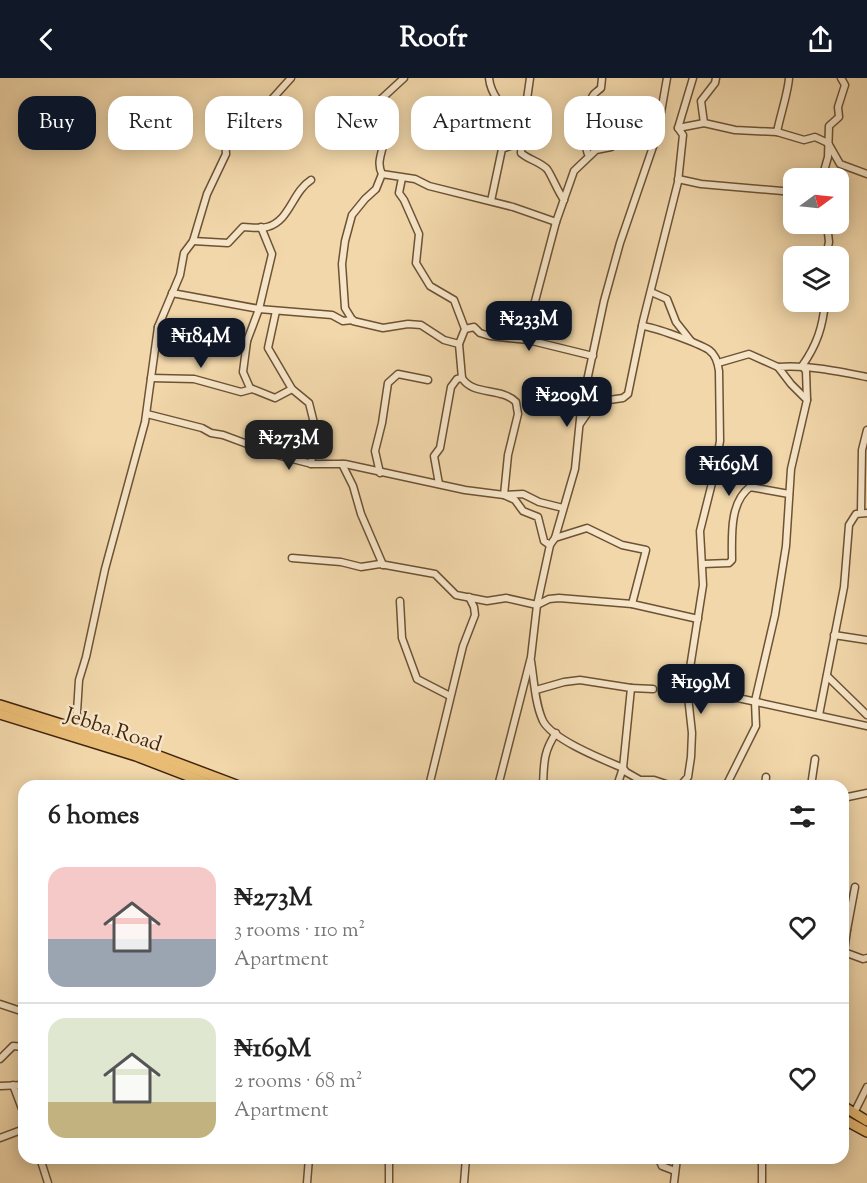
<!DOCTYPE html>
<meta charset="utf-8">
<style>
:root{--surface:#fff;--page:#f2f2f2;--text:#222;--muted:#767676;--line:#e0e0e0;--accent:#111827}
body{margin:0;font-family:"Sorts Mill Goudy",serif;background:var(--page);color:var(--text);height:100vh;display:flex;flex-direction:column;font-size:22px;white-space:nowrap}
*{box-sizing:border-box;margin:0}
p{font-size:20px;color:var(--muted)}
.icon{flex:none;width:33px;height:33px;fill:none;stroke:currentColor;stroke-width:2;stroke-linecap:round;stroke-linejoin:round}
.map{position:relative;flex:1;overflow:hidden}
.side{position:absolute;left:18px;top:702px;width:831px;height:384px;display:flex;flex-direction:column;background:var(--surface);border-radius:18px;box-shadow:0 3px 15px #0003}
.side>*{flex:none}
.banner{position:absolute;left:18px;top:18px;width:831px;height:54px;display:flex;gap:12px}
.needle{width:39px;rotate:75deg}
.fabs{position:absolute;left:783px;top:90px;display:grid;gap:12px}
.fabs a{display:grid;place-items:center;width:66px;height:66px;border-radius:12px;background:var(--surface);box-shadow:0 3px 15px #0003;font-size:30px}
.price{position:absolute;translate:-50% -51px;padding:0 14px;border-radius:12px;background:var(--accent);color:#fff;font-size:20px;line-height:39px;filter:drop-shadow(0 2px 3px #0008)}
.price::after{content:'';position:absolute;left:50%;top:36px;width:18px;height:14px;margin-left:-9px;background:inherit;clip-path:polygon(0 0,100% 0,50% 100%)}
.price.active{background:#222;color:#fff}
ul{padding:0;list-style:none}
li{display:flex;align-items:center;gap:18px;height:150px;padding:0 30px}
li+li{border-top:2px solid var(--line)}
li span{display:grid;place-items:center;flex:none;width:168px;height:120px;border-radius:18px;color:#555}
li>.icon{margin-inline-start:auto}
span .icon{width:72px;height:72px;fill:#fffc;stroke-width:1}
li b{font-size:26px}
h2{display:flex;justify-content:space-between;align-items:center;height:72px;padding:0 30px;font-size:26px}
.chip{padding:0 21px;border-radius:18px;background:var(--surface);box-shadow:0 3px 15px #0003;font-size:21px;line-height:54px}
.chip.active{background:var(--accent);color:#fff}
header{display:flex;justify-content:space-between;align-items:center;height:78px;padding:0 30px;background:var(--accent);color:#fff;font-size:27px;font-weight:800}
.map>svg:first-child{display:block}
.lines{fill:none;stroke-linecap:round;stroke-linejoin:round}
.minor-casing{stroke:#6d5234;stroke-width:9}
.trunk-casing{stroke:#41250d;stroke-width:12}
.minor{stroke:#f6e5c8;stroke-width:6}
.trunk{stroke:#e8bc75;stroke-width:9}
.labels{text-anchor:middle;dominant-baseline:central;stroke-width:5;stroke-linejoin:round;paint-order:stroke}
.street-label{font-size:21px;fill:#41250d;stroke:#f6e5c8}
</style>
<header><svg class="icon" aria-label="back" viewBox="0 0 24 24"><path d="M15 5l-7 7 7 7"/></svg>Roofr<svg class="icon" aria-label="share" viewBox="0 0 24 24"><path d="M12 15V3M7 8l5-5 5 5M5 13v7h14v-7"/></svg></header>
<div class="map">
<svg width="867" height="1105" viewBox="0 0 867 1105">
<rect width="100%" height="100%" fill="#f1d7aa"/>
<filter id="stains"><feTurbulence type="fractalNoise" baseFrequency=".00333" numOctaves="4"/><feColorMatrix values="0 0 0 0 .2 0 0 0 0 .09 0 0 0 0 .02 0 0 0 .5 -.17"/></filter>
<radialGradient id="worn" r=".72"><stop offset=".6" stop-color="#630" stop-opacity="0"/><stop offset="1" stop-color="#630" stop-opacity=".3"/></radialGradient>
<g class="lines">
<defs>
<g id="minor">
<path d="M489 0C491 21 509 34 523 49L521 75C529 82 539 83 547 91 551 96 558 114 564 122"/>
<polyline points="704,45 701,23 715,5 716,0"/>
<polyline points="523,49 530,0"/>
<path d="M678 50 704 45 735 52 777 54C780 38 788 15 789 0"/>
<polyline points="777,54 804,62 815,59 828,65 840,86 867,96"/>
<path d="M589 78C582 67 586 26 594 16 596 14 599 12 601 10L602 0"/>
<path d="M382 96C375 82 385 72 384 57 383 46 379 35 379 23L404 0"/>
<path d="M402 100 399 115 404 122 419 156 416 185 430 208 454 222 465 251 459 266 462 300C473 318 501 309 516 324L518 336 508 377 504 417 515 422 523 433 538 439 544 463 550 467"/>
<polyline points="827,100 824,93 828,79 829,48 839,39 838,29 845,7 841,0"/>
<polyline points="678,101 701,106 794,114"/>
<polyline points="491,123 502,71 521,64"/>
<polyline points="261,149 272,176 259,231 247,263 243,294 250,310 275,320 292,311"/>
<path d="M193 163 228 165 243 149C250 149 260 151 267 149 290 143 292 114 311 102"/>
<polyline points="826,178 829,164 827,146"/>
<polyline points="651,214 667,221 676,244 691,263"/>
<polyline points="172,215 259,231 332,237 343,243 353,242"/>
<polyline points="276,233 268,270 292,311 309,325 316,353 311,386"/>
<path d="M642 248C654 249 698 265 709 272 716 277 718 285 719 293L720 363 713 401 700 453 703 507 687 609 692 655 691 679 688 699 680 708"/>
<polyline points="158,249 197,251 247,263"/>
<polyline points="465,251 474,249 480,255 490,258 528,262 593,278"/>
<polyline points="525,261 556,144 574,93 596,72 611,69 623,62"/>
<polyline points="459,266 444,262 421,247 408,246 383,250 353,243 345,230 342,186 345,163 352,137 365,121 376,111 382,96 415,101 429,108 513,129 556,144"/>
<polyline points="718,285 749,276 778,289"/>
<polyline points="151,300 194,301 241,314 252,311"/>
<path d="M807 322 806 293 802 288C817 267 823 248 825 224"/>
<polyline points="147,336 202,350 211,355 223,357 277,377 312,386 345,386 465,412 504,417 523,416 539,424 563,430"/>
<polyline points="580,346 595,324 623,320 628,316 643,243 678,104 683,57 678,50 693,0"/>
<polyline points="342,386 353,408 361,436 383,487"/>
<polyline points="380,395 375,373 382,345 388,305 398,296 428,302"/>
<polyline points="439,406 434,378 440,370 451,309 457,301 462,300"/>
<polyline points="861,434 862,372 867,352"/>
<polyline points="555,460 587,450 622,467 646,472 632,526 698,541"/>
<polyline points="292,480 341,484 361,489 380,486 435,496 456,517 487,523 506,520 537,527 549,521 559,520 632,526"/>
<path d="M703 486 729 485 732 482C732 459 729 425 750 409L789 416"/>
<polyline points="400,523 402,560 417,601 450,618"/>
<polyline points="834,557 867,562"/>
<path d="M531 583C534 602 535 626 543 643 553 662 604 682 623 690L617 708"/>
<polyline points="827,598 867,637"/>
<polyline points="653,611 631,610 623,690 626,694 640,702 654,702 669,707 682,707"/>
<polyline points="536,612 564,604 580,602 631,610"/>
<polyline points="687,621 724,617 867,648"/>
<polyline points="819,637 844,509 849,447 856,436 867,435"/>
<polyline points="76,650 79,602 86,579 105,491 145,344 158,249 180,197 184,175 193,163 207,116 226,76 225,60 242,42 255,40 291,0"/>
<polyline points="429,708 463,568 475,537 474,529 469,519"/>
<polyline points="498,708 531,579 537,527 550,467 555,460 575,391 581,331 604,223 620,165 657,57 667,0"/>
<path d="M543 708C544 686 543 674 556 655"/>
<path d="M726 708 756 648 755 623 775 537 786 468 791 391 807 322 791 306 778 289C809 287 837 293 867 299"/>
<polyline points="765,708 766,699"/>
<polyline points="811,708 815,681"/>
<polyline points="843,720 867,715"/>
<polyline points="843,851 847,852 855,809"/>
<polyline points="847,852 844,874 863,881 867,880"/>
<polyline points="0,926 24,934"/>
<polyline points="0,981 13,968 24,969"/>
<polyline points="13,1007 24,1036"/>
<polyline points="0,1008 24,1007"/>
<polyline points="854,1035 867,1009"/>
<polyline points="0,1060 24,1051"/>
<polyline points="40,1080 48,1105"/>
<polyline points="651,1080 659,1081 662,1088 675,1093"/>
<polyline points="762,1080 762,1105"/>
<polyline points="307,1105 309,1080"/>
<polyline points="389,1105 389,1080"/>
<polyline points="464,1105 466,1080"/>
<polyline points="674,1105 677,1080"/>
</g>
<g id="trunk">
<polyline points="0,627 138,670 239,708"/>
<polyline points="0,636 136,678 214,708"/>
<polyline points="843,1028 867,1043"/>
<polyline points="843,1041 867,1054"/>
</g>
</defs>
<!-- minor casing -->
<use href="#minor" class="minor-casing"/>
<!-- trunk casing -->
<use href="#trunk" class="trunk-casing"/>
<!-- minor -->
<use href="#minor" class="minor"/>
<!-- trunk -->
<use href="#trunk" class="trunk"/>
</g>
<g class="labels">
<!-- street labels -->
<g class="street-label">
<text transform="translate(113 653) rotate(18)">Jebba Road</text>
</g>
</g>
<rect width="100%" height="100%" filter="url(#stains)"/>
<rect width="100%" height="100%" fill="url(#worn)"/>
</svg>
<div class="fabs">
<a><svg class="needle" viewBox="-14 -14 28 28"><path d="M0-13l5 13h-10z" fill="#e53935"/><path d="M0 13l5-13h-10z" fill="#767676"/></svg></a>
<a><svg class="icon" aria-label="layers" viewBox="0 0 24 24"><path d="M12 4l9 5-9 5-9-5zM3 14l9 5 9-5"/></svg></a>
</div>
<b class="price" style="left:529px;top:274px">₦233M</b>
<b class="price" style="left:201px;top:291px">₦184M</b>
<b class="price" style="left:567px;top:350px">₦209M</b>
<b class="price active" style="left:289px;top:393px">₦273M</b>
<b class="price" style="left:729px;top:419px">₦169M</b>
<b class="price" style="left:701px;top:637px">₦199M</b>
<div class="banner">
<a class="chip active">Buy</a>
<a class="chip">Rent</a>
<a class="chip">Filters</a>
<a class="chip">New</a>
<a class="chip">Apartment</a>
<a class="chip">House</a>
</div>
<section class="side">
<h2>6 homes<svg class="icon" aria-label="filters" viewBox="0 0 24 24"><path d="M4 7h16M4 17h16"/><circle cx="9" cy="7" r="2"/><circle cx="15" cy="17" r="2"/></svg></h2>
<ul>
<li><span style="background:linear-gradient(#f6c9c9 60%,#9aa5b1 0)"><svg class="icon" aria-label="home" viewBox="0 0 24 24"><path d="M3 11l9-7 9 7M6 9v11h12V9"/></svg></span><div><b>₦273M</b><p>3 rooms · 110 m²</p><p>Apartment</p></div><svg class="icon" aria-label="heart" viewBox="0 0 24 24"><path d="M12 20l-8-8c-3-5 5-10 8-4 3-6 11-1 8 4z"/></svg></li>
<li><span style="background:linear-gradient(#dfe7d0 70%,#c2b280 0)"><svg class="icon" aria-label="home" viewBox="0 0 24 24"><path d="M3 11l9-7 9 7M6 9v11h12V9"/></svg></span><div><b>₦169M</b><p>2 rooms · 68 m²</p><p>Apartment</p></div><svg class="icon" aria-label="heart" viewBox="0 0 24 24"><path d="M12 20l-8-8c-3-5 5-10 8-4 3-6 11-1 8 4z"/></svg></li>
</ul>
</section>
</div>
